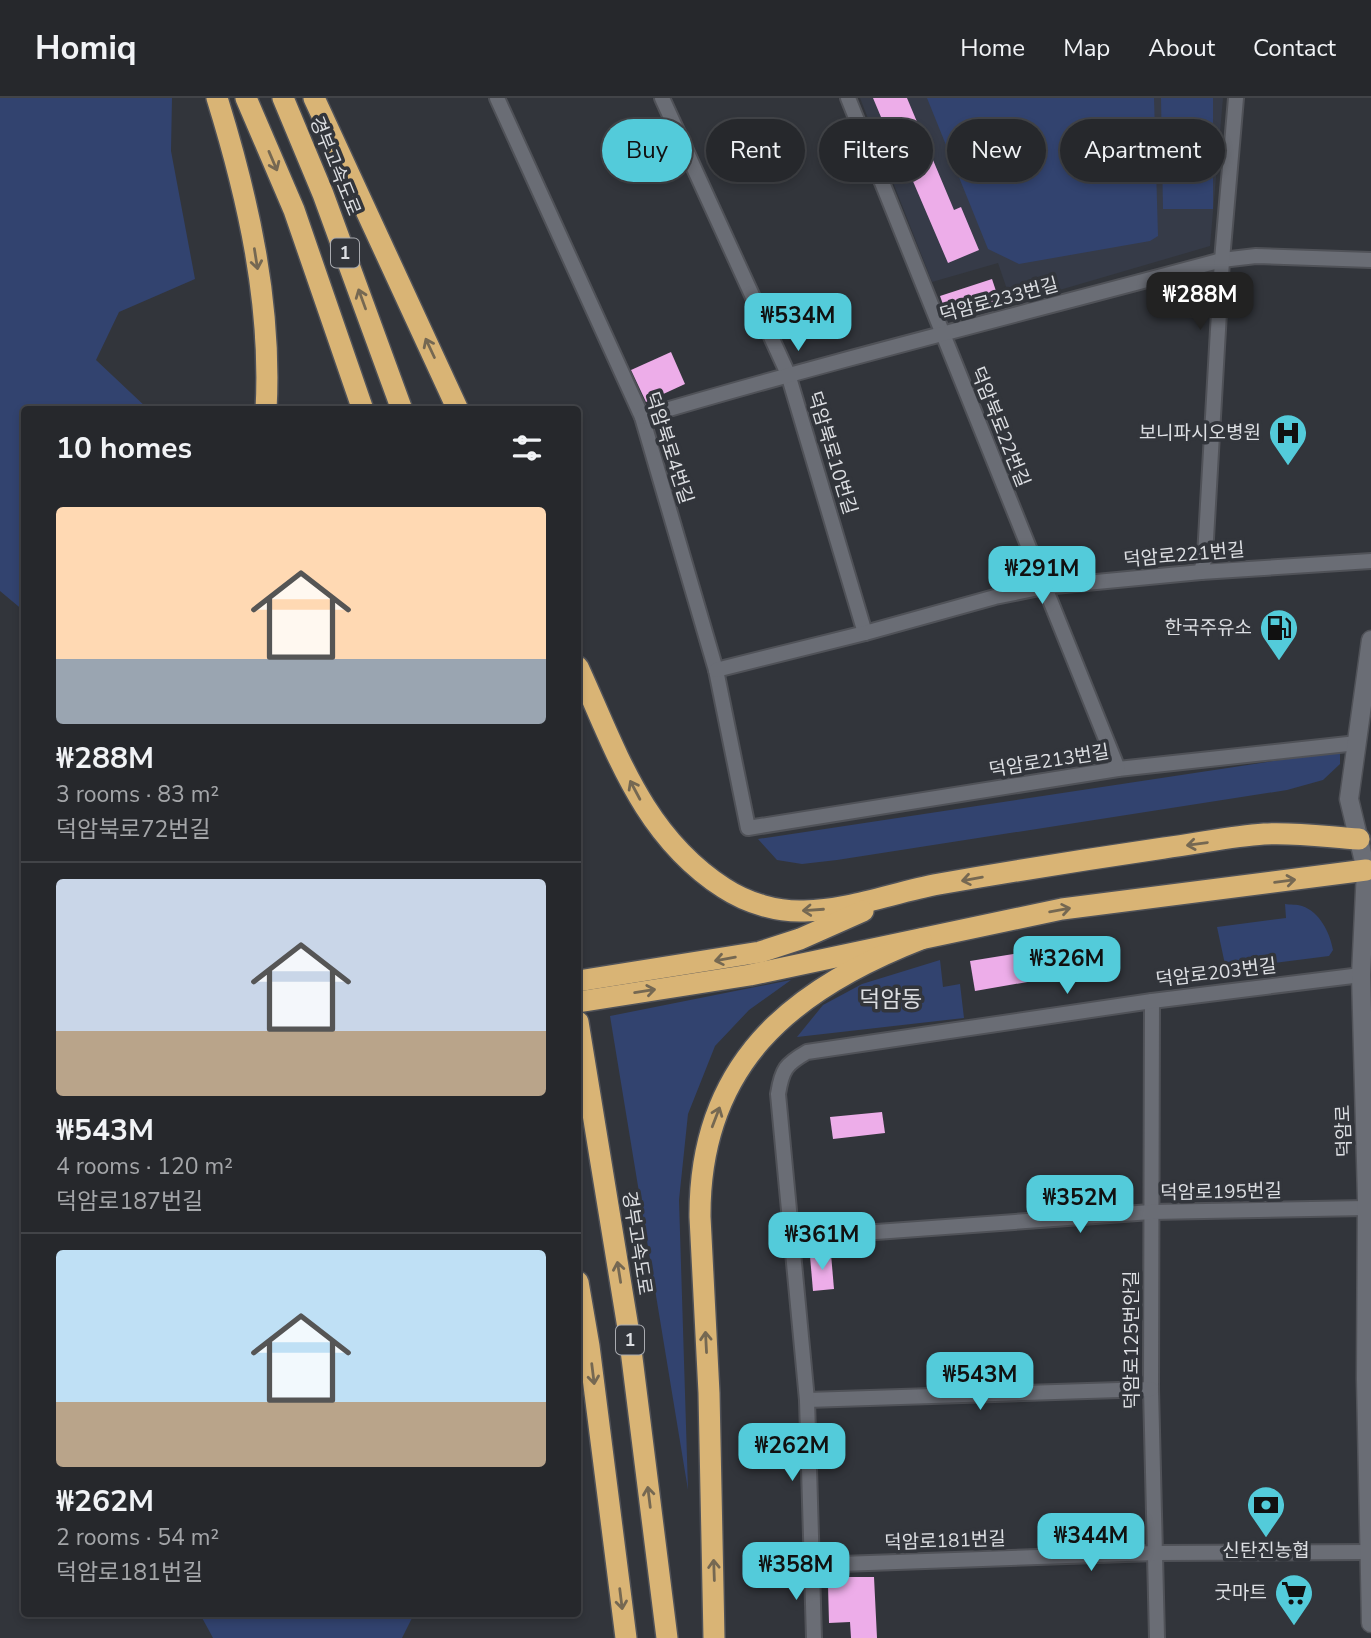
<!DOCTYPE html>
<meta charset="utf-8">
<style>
:root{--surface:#26282c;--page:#323438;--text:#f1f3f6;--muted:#a4a6a9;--line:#424448;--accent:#53cbda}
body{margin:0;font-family:"Nunito Sans","Noto Sans KR",sans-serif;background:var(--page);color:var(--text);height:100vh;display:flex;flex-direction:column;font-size:26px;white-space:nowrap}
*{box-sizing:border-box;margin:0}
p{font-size:23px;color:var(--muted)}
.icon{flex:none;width:38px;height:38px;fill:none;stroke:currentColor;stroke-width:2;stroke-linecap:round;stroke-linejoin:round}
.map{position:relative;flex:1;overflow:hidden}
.drawer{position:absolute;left:21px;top:308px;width:560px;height:1211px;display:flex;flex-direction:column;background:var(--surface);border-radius:7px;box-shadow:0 4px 10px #0003,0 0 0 2px var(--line)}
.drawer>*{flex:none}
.hud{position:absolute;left:602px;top:21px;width:663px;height:63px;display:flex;gap:14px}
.price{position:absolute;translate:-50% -60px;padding:0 16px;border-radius:14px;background:var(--accent);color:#111;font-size:23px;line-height:46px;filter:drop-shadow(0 2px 4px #0008)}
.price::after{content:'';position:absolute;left:50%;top:42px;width:21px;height:16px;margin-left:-10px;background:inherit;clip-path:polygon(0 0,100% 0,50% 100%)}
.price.current{background:#222;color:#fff}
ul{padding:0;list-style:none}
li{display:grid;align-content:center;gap:14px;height:371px;padding:0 35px}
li+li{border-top:2px solid var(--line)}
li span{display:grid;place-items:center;height:217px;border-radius:7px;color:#555}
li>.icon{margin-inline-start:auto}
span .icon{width:126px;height:126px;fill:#fffc;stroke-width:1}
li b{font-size:30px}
h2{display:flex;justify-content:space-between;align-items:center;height:84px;padding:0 35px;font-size:30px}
.pill{padding:0 24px;border-radius:32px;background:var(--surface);box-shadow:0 4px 10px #0003,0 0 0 2px var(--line);font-size:24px;line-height:63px}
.pill.current{background:var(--accent);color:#111}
header{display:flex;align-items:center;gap:42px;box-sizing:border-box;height:98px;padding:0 35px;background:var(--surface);border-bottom:2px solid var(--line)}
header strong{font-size:33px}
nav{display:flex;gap:38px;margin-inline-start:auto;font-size:24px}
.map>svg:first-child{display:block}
.built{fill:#363b48}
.green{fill:#32436f}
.building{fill:#edade9}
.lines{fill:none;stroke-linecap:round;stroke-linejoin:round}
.minor-casing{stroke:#505258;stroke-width:18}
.tertiary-casing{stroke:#505258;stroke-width:21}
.motorway-casing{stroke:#505258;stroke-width:24}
.minor{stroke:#6a6d75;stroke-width:14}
.tertiary{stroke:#6a6d75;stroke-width:18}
.motorway{stroke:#d9b475;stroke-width:21}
.oneway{stroke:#756852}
.labels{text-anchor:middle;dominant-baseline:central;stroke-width:7;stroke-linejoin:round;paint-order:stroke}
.shield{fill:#32353b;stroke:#a9abb0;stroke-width:2}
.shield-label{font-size:18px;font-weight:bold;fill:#dcdee2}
.street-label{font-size:19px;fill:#dcdee2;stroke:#32353b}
.poi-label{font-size:19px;fill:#dcdee2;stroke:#32353b;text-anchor:end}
.quarter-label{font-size:23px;fill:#dcdee2;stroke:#32353b}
</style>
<header>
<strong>Homiq</strong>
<nav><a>Home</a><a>Map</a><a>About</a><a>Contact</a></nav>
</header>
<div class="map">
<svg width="1371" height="1540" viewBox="0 0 1371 1540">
<rect width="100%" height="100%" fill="#32353b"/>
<!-- built -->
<polygon class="built" points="860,0 1223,0 1210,148 1012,206 998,165 932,184"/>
<!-- green -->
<g class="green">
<polygon points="0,0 172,0 171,53 195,181 119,214 96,262 148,311 24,312 24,513 0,493"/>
<polygon points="927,0 1154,0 1158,138 1150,143 1019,166 988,151"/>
<polygon points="1161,0 1213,0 1213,111 1163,111"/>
<polygon points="1340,653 1340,666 1323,682 1287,692 837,762 802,766 777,762 758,741"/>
<path d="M1285 806C1290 807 1297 806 1302 808 1320 814 1330 835 1333 852L1329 858 1226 871 1217 829 1286 820Z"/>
<polygon points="940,862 943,889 960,886 964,920 797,939 823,907 862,886"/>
<polygon points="791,882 749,912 715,948 688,1016 679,1102 688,1392 610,918"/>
<polygon points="200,1516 414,1516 402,1540 213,1540"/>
</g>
<!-- building -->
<g class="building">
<polygon points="873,0 907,0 954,112 961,109 979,152 948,165 906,67 896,71 888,52 894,50"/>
<polygon points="992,181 999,202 967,213 969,219 945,212 940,198"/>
<polygon points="671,254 685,286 646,304 631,272"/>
<polygon points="1064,848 1068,877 975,893 970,863"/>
<polygon points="882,1014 885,1035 833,1041 830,1019"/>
<polygon points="831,1156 834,1191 813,1193 810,1158"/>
<polygon points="836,1479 874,1479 877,1540 851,1540 850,1524 829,1525 828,1487"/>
</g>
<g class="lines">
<defs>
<g id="minor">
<polyline points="497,0 642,319 716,572 748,730 1118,671 1357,645"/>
<polyline points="662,0 788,276 865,535"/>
<polyline points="848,0 1118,671"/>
<path d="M642 319C834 262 1029 214 1222 162L1256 158 1371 162"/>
<polyline points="1201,474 1205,458 1222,162 1236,0"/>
<polyline points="716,572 865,535 995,499 1044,489 1201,474 1371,463"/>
<polyline points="1152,903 1151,1291 1157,1540"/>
<polyline points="793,1140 1151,1114 1366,1110"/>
<polyline points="807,1302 1151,1291"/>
<polyline points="812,1467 1155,1455 1371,1454"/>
<path d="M814 1540 807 1302 778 996C782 971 786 966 807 954L1152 903 1361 877"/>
</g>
<polyline id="tertiary" points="1371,542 1349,701 1366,772 1361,877 1367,1100 1366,1281 1371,1525"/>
<g id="motorway">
<path d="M217 0C248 100 272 206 266 312"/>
<polyline points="246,0 294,112 363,312"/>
<polyline points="283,0 323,96 402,312"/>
<polyline points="314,0 458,312"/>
<path d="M578 569C616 652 642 737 724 790 747 805 777 814 804 813 850 812 895 794 939 786 1014 773 1089 761 1164 750 1197 746 1231 738 1264 736 1295 734 1328 739 1359 741"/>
<polyline points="578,883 760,854 800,841 863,813"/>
<polyline points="578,904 750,877 1062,811 1366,772"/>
<polyline points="578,924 629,1236 667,1540"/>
<polyline points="578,1184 589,1248 626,1540"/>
<path d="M714 1540 709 1295 700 1119C699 967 790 892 921 841"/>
</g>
</defs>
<!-- minor casing -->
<use href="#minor" class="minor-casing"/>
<!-- tertiary casing -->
<use href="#tertiary" class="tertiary-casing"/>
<!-- motorway casing -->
<use href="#motorway" class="motorway-casing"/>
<!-- minor -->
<use href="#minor" class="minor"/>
<!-- tertiary -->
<use href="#tertiary" class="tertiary"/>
<!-- motorway -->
<use href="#motorway" class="motorway"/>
</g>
<!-- one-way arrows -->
<defs><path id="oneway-shaft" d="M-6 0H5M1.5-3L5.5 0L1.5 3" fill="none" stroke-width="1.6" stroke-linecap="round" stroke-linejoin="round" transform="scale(1.75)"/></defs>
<g class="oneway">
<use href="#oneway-shaft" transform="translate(273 63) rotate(67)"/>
<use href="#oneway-shaft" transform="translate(256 161) rotate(81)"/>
<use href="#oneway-shaft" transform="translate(362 201) rotate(-110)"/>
<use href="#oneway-shaft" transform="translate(430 250) rotate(-115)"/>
<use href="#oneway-shaft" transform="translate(635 692) rotate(-118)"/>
<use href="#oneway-shaft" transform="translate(1197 746) rotate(172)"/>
<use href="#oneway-shaft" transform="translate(972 781) rotate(170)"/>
<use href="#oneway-shaft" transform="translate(1285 783) rotate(-7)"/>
<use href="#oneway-shaft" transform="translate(813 812) rotate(176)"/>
<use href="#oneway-shaft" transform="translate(1060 812) rotate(-10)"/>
<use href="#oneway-shaft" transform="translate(725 861) rotate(170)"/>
<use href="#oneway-shaft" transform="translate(645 893) rotate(-9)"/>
<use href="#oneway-shaft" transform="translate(716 1019) rotate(-69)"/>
<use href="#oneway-shaft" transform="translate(619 1174) rotate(-99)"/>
<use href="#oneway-shaft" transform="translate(706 1244) rotate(-93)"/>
<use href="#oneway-shaft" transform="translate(593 1276) rotate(83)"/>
<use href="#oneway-shaft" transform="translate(649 1399) rotate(-97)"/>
<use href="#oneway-shaft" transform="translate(714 1472) rotate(-92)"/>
<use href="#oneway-shaft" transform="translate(621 1501) rotate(83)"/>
</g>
<!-- icons -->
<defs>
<symbol id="hospital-pin" viewBox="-11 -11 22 30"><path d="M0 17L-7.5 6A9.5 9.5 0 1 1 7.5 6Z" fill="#53cbda" stroke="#32353b"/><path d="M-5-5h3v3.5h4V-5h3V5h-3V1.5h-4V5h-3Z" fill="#111"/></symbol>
<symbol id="fuel-pin" viewBox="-11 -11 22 30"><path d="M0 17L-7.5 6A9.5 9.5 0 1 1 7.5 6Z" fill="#53cbda" stroke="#32353b"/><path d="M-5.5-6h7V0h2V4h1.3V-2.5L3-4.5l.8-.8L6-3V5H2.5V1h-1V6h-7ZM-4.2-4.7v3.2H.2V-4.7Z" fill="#111"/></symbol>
<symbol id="bank-pin" viewBox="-11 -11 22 30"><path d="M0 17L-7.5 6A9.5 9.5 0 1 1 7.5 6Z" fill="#53cbda" stroke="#32353b"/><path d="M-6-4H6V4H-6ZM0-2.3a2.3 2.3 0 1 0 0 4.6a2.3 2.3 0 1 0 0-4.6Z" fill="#111"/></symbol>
<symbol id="supermarket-pin" viewBox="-11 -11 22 30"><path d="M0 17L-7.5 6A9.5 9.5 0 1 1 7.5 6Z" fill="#53cbda" stroke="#32353b"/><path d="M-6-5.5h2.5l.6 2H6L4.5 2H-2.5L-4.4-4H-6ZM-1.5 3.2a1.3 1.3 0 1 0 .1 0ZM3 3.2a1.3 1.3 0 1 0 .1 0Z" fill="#111"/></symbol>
</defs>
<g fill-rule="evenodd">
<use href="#hospital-pin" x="1266" y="313" width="44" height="60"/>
<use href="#fuel-pin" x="1257" y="508" width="44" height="60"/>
<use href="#bank-pin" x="1244" y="1385" width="44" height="60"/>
<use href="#supermarket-pin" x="1272" y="1473" width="44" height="60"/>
</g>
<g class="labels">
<!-- shield labels -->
<g class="shield">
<rect x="331" y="140.5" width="28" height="29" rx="5"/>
<rect x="616" y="1227.5" width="28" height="29" rx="5"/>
</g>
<g class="shield-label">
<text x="345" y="155">1</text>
<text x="630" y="1242">1</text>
</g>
<!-- street labels -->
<g class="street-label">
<text transform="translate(335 68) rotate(68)">경부고속도로</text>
<text transform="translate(999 202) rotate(-15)">덕암로233번길</text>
<text transform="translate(1000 329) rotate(68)">덕암북로22번길</text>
<text transform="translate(669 350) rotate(72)">덕암북로4번길</text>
<text transform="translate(832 355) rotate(73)">덕암북로10번길</text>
<text transform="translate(1184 457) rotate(-5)">덕암로221번길</text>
<text transform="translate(1049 663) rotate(-9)">덕암로213번길</text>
<text transform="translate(1216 875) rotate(-7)">덕암로203번길</text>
<text transform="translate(1344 1033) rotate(-92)">덕암로</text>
<text transform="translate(1221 1094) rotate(-1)">덕암로195번길</text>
<text transform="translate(637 1145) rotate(81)">경부고속도로</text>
<text transform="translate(1132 1242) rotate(-90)">덕암로125번안길</text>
<text transform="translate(945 1443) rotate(-2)">덕암로181번길</text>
</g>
<!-- poi labels -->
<g class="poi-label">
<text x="1261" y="335">보니파시오병원</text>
<text x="1252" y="530">한국주유소</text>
<text x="1266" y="1453" text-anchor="middle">신탄진농협</text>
<text x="1267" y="1495">굿마트</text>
</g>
<!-- quarter labels -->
<g class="quarter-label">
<text x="891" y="901">덕암동</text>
</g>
</g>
</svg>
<b class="price current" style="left:1200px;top:234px">₩288M</b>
<b class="price" style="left:798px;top:255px">₩534M</b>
<b class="price" style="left:1042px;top:508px">₩291M</b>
<b class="price" style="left:1067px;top:898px">₩326M</b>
<b class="price" style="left:1080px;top:1137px">₩352M</b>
<b class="price" style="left:822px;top:1174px">₩361M</b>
<b class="price" style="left:980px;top:1314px">₩543M</b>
<b class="price" style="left:792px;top:1385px">₩262M</b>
<b class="price" style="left:1091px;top:1475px">₩344M</b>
<b class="price" style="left:796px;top:1504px">₩358M</b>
<div class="hud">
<a class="pill current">Buy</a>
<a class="pill">Rent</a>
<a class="pill">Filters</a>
<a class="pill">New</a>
<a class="pill">Apartment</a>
</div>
<section class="drawer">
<h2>10 homes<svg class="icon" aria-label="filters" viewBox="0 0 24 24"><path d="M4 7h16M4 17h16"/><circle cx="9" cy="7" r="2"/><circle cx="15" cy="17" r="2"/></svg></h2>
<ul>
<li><span style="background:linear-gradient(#ffd9b3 70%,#9aa5b1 0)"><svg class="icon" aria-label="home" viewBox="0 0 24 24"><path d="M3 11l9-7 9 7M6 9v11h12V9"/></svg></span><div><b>₩288M</b><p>3 rooms · 83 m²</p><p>덕암북로72번길</p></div></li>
<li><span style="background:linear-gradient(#c9d6e8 70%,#b9a48a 0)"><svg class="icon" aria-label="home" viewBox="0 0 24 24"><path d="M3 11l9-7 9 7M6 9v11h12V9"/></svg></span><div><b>₩543M</b><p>4 rooms · 120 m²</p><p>덕암로187번길</p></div></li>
<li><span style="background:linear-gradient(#bfe0f5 70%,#b9a48a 0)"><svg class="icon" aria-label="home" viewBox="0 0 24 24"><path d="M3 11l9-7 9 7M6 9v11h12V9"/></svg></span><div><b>₩262M</b><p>2 rooms · 54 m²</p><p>덕암로181번길</p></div></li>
</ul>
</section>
</div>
